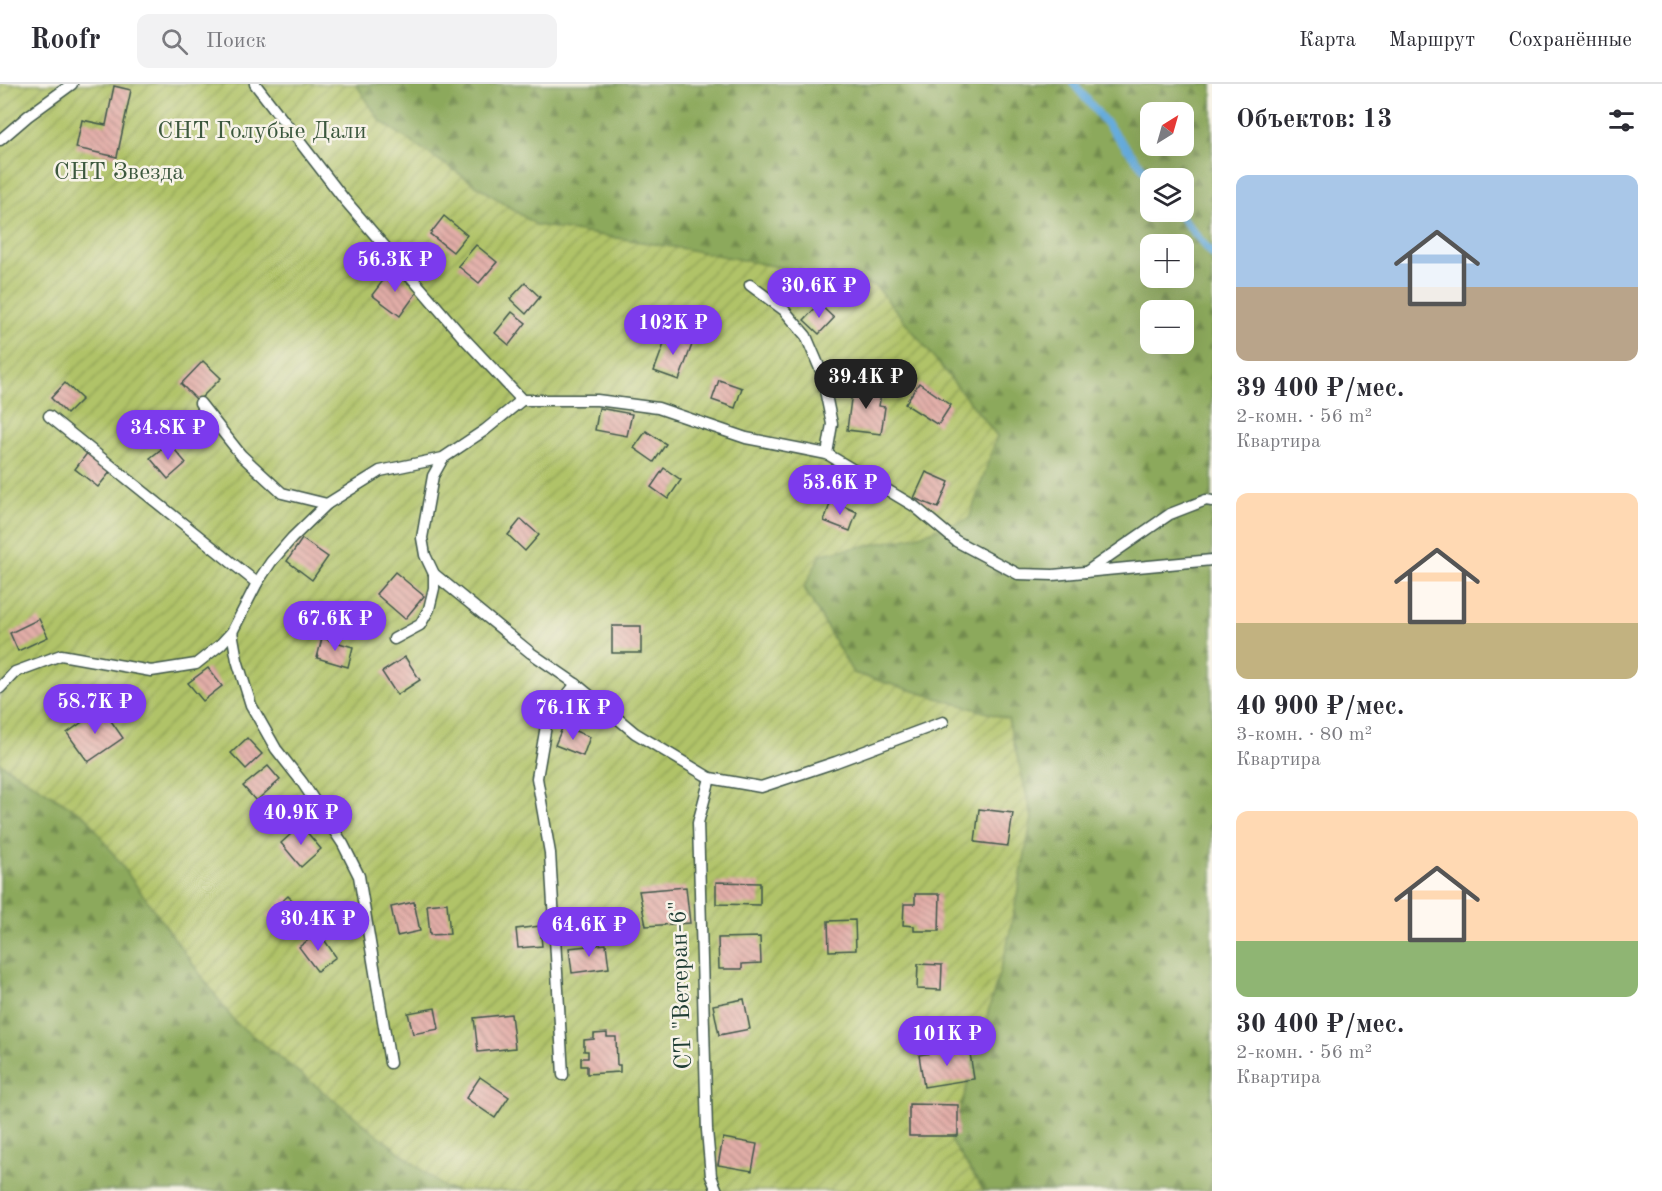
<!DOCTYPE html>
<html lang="ru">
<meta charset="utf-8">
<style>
:root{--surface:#fff;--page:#f2f2f3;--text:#2b2b33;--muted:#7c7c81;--line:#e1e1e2;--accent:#7c3aed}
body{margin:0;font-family:"Old Standard TT",serif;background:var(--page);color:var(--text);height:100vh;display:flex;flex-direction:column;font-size:22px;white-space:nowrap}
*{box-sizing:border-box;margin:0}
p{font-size:20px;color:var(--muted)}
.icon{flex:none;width:33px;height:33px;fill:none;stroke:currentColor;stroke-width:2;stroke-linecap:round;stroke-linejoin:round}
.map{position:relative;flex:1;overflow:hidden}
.panel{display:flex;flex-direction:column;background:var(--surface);width:450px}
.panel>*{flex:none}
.needle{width:39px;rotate:37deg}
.tools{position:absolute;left:1140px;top:18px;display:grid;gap:12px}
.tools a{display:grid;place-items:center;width:54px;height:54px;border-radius:12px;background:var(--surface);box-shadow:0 6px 24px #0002;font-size:30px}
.price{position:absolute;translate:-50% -51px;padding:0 14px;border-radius:21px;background:var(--accent);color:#fff;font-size:20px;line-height:39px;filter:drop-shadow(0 2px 3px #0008)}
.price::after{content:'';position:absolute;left:50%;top:36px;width:18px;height:14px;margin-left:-9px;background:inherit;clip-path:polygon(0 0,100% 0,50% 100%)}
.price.on{background:#222;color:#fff}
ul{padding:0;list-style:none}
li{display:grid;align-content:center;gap:12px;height:318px;padding:0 24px}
li span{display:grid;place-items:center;height:186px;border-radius:12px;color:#555}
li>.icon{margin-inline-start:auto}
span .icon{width:108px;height:108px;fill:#fffc;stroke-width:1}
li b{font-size:26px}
h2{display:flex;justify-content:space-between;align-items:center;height:72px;padding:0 24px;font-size:26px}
header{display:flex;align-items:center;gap:36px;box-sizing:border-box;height:84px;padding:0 30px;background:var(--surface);border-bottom:2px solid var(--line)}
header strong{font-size:28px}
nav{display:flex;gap:33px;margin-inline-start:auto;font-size:21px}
.search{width:420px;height:54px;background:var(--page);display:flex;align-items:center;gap:15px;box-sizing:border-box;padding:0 21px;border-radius:12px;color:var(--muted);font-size:22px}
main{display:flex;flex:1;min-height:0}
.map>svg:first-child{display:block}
.forest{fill:url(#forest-firs);stroke:#567348;stroke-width:1.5;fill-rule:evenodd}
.garden{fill:url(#garden-furrows);stroke:#68804e;stroke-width:1.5}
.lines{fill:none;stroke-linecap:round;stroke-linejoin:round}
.stream{stroke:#66acdc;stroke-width:8}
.building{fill:url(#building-back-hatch)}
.lane-casing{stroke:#3f564a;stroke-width:13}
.lane{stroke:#fff;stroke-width:10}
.labels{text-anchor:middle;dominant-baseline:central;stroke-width:5;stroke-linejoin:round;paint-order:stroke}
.park-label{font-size:24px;fill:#3c583e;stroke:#f7f3e8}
.street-label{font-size:24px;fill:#1f3d34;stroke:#f7f3e8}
</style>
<header>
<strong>Roofr</strong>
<div class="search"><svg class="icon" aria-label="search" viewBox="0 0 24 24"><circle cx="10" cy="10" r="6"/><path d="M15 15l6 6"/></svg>Поиск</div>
<nav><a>Карта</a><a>Маршрут</a><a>Сохранённые</a></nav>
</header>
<main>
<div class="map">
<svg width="1212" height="1107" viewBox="0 0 1212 1107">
<defs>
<pattern id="forest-firs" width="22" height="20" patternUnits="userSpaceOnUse" patternTransform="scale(1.5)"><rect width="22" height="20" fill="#8ca95c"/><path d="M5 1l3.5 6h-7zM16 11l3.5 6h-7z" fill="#728b4d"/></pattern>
<pattern id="garden-furrows" width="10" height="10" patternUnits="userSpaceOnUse" patternTransform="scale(1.5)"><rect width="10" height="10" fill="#b0c367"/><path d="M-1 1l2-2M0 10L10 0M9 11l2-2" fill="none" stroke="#8fa056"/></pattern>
<pattern id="building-back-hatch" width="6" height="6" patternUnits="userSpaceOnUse" patternTransform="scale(1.5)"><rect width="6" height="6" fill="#e3aea8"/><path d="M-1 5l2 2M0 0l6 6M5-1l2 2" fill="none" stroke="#b78f8a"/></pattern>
</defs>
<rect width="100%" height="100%" fill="#f7f3e8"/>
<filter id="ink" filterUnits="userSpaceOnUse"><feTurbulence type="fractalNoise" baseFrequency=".0167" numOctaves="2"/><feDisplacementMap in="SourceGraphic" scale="12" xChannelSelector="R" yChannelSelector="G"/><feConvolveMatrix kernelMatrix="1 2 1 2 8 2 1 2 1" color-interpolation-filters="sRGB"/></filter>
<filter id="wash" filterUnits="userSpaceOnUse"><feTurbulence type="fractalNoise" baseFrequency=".008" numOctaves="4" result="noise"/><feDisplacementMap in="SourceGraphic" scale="24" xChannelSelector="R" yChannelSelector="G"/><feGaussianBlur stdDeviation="1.35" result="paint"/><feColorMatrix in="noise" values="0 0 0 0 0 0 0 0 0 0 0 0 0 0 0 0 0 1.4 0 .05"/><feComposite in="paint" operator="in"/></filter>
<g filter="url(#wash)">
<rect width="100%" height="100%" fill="#f4e2c9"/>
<!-- forest -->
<g class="forest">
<path d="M356 0H1212V1107H984L951 1057 1007 862 1032 734 1008 635 853 589 804 503 820 470 913 453 969 435 997 352 876 202 685 165 536 141 380 37ZM1150 28H1184V62H1150ZM1150 94H1184V128H1150ZM1150 160H1184V194H1150ZM1150 226H1184V260H1150Z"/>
<polygon points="0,679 87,733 234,937 445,1104 458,1107 0,1107"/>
</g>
<!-- garden -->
<polygon class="garden" points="0,0 356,0 380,37 536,141 685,165 876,202 997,352 969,435 913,453 821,470 804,504 853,589 1008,635 1032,734 1007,862 951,1057 984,1107 458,1107 445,1104 234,937 87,733 0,679"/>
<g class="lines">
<!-- stream -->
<g class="stream">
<polyline points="1074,0 1151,94"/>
<polyline points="1177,128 1212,170"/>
</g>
</g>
<g id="blocks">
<!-- building -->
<g class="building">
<polygon points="114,2 131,6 117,73 76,64 82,36 106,41"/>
<polygon points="444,132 467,151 453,168 430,150"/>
<polygon points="476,161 497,178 479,199 458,182"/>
<polygon points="391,186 418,207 400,232 372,211"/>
<polygon points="525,199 540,213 526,230 510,215"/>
<polygon points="819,220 834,234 819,250 804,236"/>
<polygon points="512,228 526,239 509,261 495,249"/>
<polygon points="668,249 693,258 679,296 654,287"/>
<polygon points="203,277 221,294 198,317 181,300"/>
<polygon points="719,296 742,304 735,324 712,316"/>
<polygon points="65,299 82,315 67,330 51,314"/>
<polygon points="919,299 951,321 938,341 905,320"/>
<polygon points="853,300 882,304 879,322 885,323 881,350 847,346"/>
<polygon points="599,324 632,330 627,352 595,346"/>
<polygon points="646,347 666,360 654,378 634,364"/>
<polygon points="169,359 186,379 168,395 150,374"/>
<polygon points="88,368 111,387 98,403 75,385"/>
<polygon points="664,384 681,396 668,415 651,403"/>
<polygon points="926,388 949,398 938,424 914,414"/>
<polygon points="831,417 857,428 850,447 824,437"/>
<polygon points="521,435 539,451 525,467 508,451"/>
<polygon points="302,455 328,473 312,496 287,477"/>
<polygon points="395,488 424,512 405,535 376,510"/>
<polygon points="39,535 48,553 18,567 10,549"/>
<rect x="612" y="542" width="29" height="27"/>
<polygon points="322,554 353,563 348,583 317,574"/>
<polygon points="405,573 420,596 397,611 382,588"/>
<polygon points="208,584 222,602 203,617 188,599"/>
<polygon points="102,624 123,654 88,678 67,649"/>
<polygon points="563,642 590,653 583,672 555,661"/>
<polygon points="247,654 262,670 246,685 231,669"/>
<polygon points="268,682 280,696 256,717 243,702"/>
<polygon points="979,725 1013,729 1008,762 975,758"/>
<polygon points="301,741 321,765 301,783 281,759"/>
<polygon points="716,798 760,799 760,821 716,820"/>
<polygon points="686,803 690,839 646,842 639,807"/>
<polygon points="915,810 940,810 939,847 914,847 914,842 903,841 904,820 915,820"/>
<polygon points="288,812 303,827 281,847 267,831"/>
<polygon points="414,818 420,847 397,852 391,823"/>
<polygon points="447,819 450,850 430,851 427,821"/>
<polygon points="855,836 856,866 829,867 828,837"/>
<polygon points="540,842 542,862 518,864 516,845"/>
<polygon points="319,848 336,873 317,887 299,863"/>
<polygon points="760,853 761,879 742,880 742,885 719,885 718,854"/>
<polygon points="606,860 609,884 572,889 569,864"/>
<polygon points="918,880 942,881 941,906 917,905"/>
<polygon points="744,915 750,945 719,951 713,921"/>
<polygon points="435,924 439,945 413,950 408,929"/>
<polygon points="511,930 515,964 478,968 474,934"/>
<polygon points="607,949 607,953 616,953 617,981 620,981 620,988 587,990 587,982 581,982 581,974 588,974 588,967 584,967 584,956 594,955 594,950"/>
<polygon points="969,963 974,995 924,1003 919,971"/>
<polygon points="480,993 509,1013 495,1034 466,1014"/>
<polygon points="909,1020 958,1021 958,1052 909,1052"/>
<polygon points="723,1054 757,1060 752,1087 718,1081"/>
</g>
</g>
</g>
<g filter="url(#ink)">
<use href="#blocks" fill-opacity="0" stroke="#3f564a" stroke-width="1.5"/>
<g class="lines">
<defs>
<g id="lane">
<polyline points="255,0 344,115 461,251 522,316 597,316 658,324 746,354 827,370 914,422 956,457 1018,490 1053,491 1212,476"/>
<polyline points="0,56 28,32 72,0"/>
<polyline points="750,201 784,226 806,252 821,287 832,340 827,370"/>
<polyline points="200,319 241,371 282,409 327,420"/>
<polyline points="49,332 257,499"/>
<polyline points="1086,488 1170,430 1206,416 1212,417"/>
<polyline points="434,490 531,569 576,600 635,649 710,694 761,703 836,678 943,638"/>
<polyline points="232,548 237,576 251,621 276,665 302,698 343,760 359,792 390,979"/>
<polyline points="394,555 420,541 429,525 434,504 434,490 425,471 422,454 433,392 443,374"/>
<polyline points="0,604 15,588 61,571 151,587 196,580 220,561 232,548 257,499 271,478 292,454 327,420 380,387 443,374 485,346 522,316"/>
<polyline points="710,694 698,739 707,1046 711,1092 717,1107"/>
<polyline points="563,991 550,769 537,694 547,636 576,600"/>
</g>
</defs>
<!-- lane casing -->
<use href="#lane" class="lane-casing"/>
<!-- lane -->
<use href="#lane" class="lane"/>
</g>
</g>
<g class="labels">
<!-- park labels -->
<g class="park-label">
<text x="262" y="48">СНТ Голубые Дали</text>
<text x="119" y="89">СНТ Звезда</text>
</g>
<!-- street labels -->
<g class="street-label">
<text transform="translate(682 901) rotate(-92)">СТ "Ветеран-6"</text>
</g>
</g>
</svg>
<div class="tools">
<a><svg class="needle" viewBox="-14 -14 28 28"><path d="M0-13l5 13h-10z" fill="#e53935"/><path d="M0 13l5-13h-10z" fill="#7c7c81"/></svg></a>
<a><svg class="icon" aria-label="layers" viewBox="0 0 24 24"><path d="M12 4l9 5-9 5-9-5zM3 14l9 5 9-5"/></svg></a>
<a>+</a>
<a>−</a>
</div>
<b class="price" style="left:395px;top:209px">56.3K ₽</b>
<b class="price" style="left:819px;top:235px">30.6K ₽</b>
<b class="price" style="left:673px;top:272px">102K ₽</b>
<b class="price on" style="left:866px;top:326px">39.4K ₽</b>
<b class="price" style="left:168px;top:377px">34.8K ₽</b>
<b class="price" style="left:840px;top:432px">53.6K ₽</b>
<b class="price" style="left:335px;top:568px">67.6K ₽</b>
<b class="price" style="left:95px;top:651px">58.7K ₽</b>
<b class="price" style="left:573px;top:657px">76.1K ₽</b>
<b class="price" style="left:301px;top:762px">40.9K ₽</b>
<b class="price" style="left:318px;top:868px">30.4K ₽</b>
<b class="price" style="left:589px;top:874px">64.6K ₽</b>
<b class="price" style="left:947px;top:983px">101K ₽</b>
</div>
<section class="panel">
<h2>Объектов: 13<svg class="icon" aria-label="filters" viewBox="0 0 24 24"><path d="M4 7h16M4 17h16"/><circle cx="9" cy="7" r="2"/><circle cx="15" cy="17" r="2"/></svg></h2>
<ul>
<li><span style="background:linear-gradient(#a9c7e8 60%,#b9a48a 0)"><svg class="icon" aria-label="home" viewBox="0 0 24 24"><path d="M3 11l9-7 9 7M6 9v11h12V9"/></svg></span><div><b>39 400 ₽/мес.</b><p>2-комн. · 56 m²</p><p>Квартира</p></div></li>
<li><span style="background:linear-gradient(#ffd9b3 70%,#c2b280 0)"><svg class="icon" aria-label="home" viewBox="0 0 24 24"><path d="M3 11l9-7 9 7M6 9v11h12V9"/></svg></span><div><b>40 900 ₽/мес.</b><p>3-комн. · 80 m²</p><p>Квартира</p></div></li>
<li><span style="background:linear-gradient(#ffd9b3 70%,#8fb573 0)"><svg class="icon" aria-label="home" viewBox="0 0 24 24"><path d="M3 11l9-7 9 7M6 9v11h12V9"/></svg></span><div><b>30 400 ₽/мес.</b><p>2-комн. · 56 m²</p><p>Квартира</p></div></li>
</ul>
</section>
</main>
